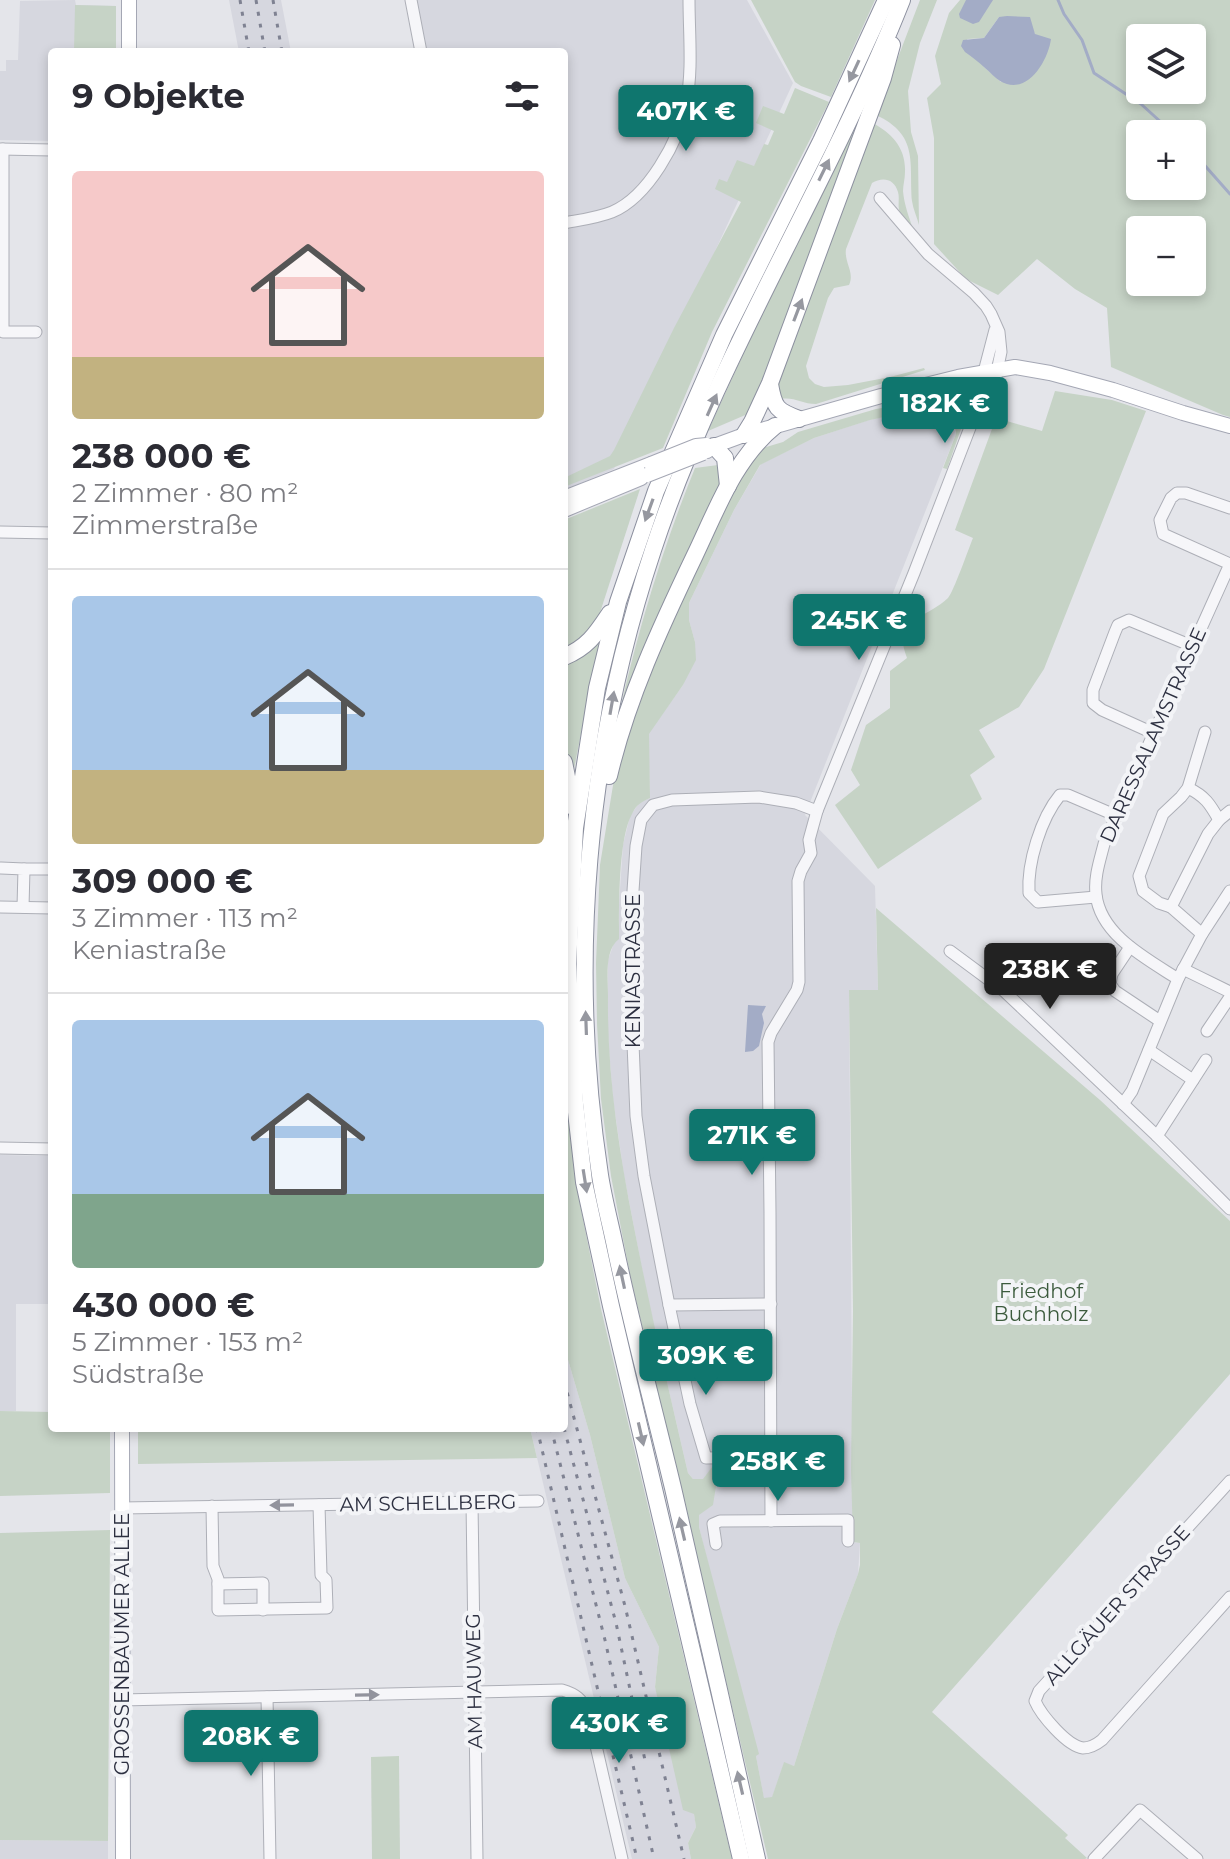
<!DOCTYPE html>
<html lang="de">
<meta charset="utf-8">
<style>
:root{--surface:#fff;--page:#f7f7f7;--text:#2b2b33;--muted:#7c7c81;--line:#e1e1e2;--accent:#0f766e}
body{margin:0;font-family:Montserrat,sans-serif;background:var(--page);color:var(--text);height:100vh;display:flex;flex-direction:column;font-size:30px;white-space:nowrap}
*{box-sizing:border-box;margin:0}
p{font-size:26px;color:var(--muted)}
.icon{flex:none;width:44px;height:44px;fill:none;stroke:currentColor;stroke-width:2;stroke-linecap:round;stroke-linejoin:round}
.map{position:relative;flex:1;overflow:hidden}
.side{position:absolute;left:48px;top:48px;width:520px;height:1384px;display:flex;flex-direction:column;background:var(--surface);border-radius:8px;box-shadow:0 4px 12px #0003}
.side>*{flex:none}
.fabs{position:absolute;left:1126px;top:24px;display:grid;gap:16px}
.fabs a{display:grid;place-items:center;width:80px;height:80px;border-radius:8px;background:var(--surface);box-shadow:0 4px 12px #0003;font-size:40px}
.price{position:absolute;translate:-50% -68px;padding:0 18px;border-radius:8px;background:var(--accent);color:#fff;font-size:26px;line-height:52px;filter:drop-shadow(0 2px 4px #0008)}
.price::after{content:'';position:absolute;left:50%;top:48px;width:24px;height:18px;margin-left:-12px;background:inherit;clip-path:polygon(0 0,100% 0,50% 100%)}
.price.selected{background:#222;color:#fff}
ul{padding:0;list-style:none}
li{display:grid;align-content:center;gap:16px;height:424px;padding:0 24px}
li+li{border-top:2px solid var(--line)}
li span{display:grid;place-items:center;height:248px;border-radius:8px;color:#555}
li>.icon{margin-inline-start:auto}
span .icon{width:144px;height:144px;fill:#fffc;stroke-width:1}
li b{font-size:34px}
h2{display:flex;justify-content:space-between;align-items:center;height:96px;padding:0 24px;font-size:34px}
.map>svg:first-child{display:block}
.built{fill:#d6d7df}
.green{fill:#c6d3c6;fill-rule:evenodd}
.water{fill:#a3acc6}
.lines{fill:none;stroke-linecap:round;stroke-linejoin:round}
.stream{stroke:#a3acc6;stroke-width:3}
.minor-casing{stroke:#adafb7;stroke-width:13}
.major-casing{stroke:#a4a7b4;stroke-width:16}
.highway-casing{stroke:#8c909f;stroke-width:18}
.minor{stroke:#f6f6f9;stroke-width:11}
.major{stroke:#fff;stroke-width:14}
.highway{stroke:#fff;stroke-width:16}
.rail{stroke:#7f8292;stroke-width:3;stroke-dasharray:4 8;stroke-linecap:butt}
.major-bridge-casing{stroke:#a4a7b4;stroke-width:16;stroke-linecap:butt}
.major-bridge{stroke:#fff;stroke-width:14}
.oneway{fill:#9698a0}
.oneway2{fill:#92939d}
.labels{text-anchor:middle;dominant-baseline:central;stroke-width:8;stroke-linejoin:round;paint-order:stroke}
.street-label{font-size:20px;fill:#2d3041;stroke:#f3f4f7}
.park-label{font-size:20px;fill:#3c5b3d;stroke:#f3f4f7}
</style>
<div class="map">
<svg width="1230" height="1859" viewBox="0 0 1230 1859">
<rect width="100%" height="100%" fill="#e4e5ea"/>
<!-- built -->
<g class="built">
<polygon points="75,0 76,5 116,6 116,52 52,52 52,141 0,140 0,71 6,71 6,60 18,60 20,1"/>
<polygon points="229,0 281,0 291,52 239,52"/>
<polygon points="416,0 747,0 793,83 614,469 564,490 564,52 427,52"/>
<polygon points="928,408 947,414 956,434 805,815 875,886 878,990 849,991 853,1542 860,1543 858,1574 837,1629 794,1766 784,1763 772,1798 764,1799 756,1756 699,1527 699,1515 712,1467 704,1479 693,1479 688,1473 648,1300 624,1175 613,1099 607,1025 608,960 614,943 619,938 619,904 623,845 630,816 640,802 650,798 648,734 683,685 695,642 689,620 689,603 734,510 761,464 814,438 869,420"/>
<polygon points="0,1155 52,1156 52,1304 16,1304 16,1411 0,1411"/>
<polygon points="564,1346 590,1435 625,1578 659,1647 655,1687 694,1813 696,1827 688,1843 691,1859 632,1859 530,1428 564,1428"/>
<polygon points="0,1840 108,1841 108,1859 0,1859"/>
</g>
<!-- green -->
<g class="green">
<polygon points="751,0 875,0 831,97 801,86 795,82"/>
<path d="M920 0H937L920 43 908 91 911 132 918 156 919 225C917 217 913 209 912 201 909 162 919 135 876 115Z"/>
<path d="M960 0H1230V417L1223 415 1111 367 1107 308 1075 289 1037 259 998 295 966 279 934 244V138L927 98 941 84 935 56 949 13ZM999 17 1032 28 1035 34 1001 82 984 67 967 39 984 38ZM1140 38H1192V90H1140ZM1140 134H1192V186H1140ZM1140 230H1192V282H1140Z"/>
<polygon points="75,5 116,6 116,52 74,51"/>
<polygon points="795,88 829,102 712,332 663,448 564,487 564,478 610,456 614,450 674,328 741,202 715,189 719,179 727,182 737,160 754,166 764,144 768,145 774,131 756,123 763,106 784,114"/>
<polygon points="868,98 750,413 708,431 745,350"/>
<path d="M871 122C892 133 906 148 905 172 905 179 903 185 903 191 904 204 909 217 913 229 909 225 903 219 900 213 897 206 900 199 898 192 894 178 882 177 872 183L846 249C844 263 855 272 849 285L834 288 828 298 806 366 809 378 815 384 824 387 848 385 890 377 924 368 925 370 816 404C801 404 792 395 777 400L774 385Z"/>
<path d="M1055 391 1112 400 1146 411 1044 669 1019 707 979 730 995 757 970 775 982 799 878 869 835 805 860 785 851 770 866 725 890 708V671L907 658C891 616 924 621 948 598 954 591 968 550 973 538L955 530 996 418 1042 431Z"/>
<path d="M934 399C949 404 959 412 961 429L947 469 943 468 956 434 955 426 947 414 928 408 870 420 814 438 760 465 734 510 689 603V620L695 642 696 660 683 685 649 734 650 798C641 802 636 805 632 814 618 839 619 909 619 939 604 950 608 979 608 996 607 1074 619 1151 634 1227 650 1310 669 1391 688 1473L693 1479H703L712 1467H719L713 1505 699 1515V1527L759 1754 756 1756 764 1798 772 1797 784 1762 794 1766 837 1629 858 1574 860 1565V1543L853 1542 851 1470 853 1311 849 990H878L876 908 1100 1100 1230 1221V1374L932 1712 1068 1835 1065 1838 1087 1858 1085 1859H768L630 1275 611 1176 601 1099 597 1024 596 963 600 865 617 761 632 706 731 491 759 449 783 442 798 432 876 409Z"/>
<path d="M718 465 722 466 720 485 615 733C634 643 660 554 695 468Z"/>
<polygon points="640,489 596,625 564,654 564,520"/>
<polygon points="600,638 573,774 564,751 564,663"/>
<polygon points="564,1084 576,1184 601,1309 732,1859 691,1859 688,1843 696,1827 694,1814 683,1810 655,1687 659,1647 625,1578 590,1435 564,1346"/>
<polygon points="0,1411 52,1412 52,1428 110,1428 110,1493 0,1496"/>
<polygon points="138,1428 530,1428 537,1458 138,1464"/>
<polygon points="110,1530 108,1841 0,1840 0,1533"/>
<polygon points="399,1756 400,1859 372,1859 371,1757"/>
</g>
<!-- water -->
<g class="water">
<polygon points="966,0 993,0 979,22 973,24 960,18 959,14"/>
<path d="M1007 16 1030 17 1035 34 1051 39C1048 61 1027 97 1000 81 995 78 990 72 985 68 979 62 972 57 965 52L961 46 963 40 984 38 999 17Z"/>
<polygon points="748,1005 766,1006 762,1014 764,1023 759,1046 753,1051 745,1052"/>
</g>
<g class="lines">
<!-- stream -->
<g class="stream">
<polyline points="1058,0 1064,14 1082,40 1094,73 1141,104 1174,134"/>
<polyline points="1192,151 1230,194"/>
</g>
<defs>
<g id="minor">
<polyline points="411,0 421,52"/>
<polyline points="0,149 52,150"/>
<polyline points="3,149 3,332 36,332"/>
<path d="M564 223C580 220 597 218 612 212 648 197 679 141 686 104 693 71 689 34 689 0"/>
<path d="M940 381C955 390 968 396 970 414"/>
<polyline points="973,414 995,330"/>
<polyline points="0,532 52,533"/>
<polyline points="1205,732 1188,788 1181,797 1163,814 1139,876 1143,891 1159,903 1171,907 1208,834 1219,820 1230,811"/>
<polyline points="1153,733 1102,710 1093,703 1093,690 1115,632 1118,625 1129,620 1192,646"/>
<path d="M1188 788C1205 796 1210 804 1219 820"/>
<polyline points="1,868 24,869 23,907"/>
<polyline points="24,869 52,869"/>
<path d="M1096 897 1038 902 1029 893C1027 863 1041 818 1060 795H1068L1117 816"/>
<polyline points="0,907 52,908"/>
<polyline points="1171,907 1202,934"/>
<polyline points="1130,947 1112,974 1110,984 1115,991 1160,1021"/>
<polyline points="950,951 1004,991 1157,1136 1230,1209"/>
<polyline points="1183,969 1230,992"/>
<path d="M1178 979C1147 959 1100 935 1096 894 1094 877 1100 860 1104 844L1230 564 1163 534 1160 520 1171 498 1177 493H1186L1230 508"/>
<polyline points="1207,1031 1230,997"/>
<polyline points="1149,1050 1193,1080"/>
<polyline points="1123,1104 1132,1091 1178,979 1202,934 1230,891"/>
<polyline points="1157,1136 1206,1060"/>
<polyline points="0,1148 52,1149"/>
<polyline points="771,1304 669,1305 644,1176 636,1116 631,995 633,891 636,846 641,820 653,805 672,800 759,797 796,803 817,811"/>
<polyline points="669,1305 690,1404 706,1458 771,1457"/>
<path d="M1230 1481 1039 1691 1035 1701C1041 1715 1067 1746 1083 1748 1090 1748 1097 1744 1102 1740L1230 1597"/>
<polyline points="472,1502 477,1859"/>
<polyline points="212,1506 213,1566 218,1579 218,1610 327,1608 326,1580 321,1575 319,1505"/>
<polyline points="122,1508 538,1501"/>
<polyline points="771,1521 770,1213 768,1042 771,1033 797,990 799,982 798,881 801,871 811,853 809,840 817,811 914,573 971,425 996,376 1001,352 999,332 991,314 986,306 974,293 928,254 880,198"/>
<polyline points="716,1544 713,1524 720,1521 848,1520 848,1541"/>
<polyline points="218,1584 263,1583 263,1610"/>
<polyline points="267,1697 270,1859"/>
<path d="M121 1700 562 1690C576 1694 581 1699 588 1711L622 1859"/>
<polyline points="1094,1859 1140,1810 1197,1859"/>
</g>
<g id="major">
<polyline points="129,52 129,0"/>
<polyline points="707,451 714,446 744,435 881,396 958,377 1015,367 1050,373 1113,390 1183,413 1230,426"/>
<polyline points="564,498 651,464"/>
<polyline points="564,510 641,478"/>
<polyline points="122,1428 123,1859"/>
</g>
<g id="highway">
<path d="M770 384C774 408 777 411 799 419"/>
<polyline points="744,435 752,422 770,383 883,78 892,45"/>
<polyline points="714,446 725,458 728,486"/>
<path d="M564 657C588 647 596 634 610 613"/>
<polyline points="564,762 573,807"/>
<path d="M609 776C627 699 661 626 695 555 717 509 735 458 775 426"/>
<polyline points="741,1859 611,1306 584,1182 575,1103 568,964 575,828 597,688 618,602 656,491 724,335 821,141 886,0"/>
<path d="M757 1859C729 1735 702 1612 673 1488 654 1409 633 1331 616 1251 611 1226 604 1201 600 1175 568 965 586 752 653 550 716 358 828 187 902 0"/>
</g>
</defs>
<!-- minor casing -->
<use href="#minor" class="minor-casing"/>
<!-- major casing -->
<use href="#major" class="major-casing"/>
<!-- highway casing -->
<use href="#highway" class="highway-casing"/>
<!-- minor -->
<use href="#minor" class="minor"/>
<!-- major -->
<use href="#major" class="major"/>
<!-- highway -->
<use href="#highway" class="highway"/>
<!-- rail -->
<g class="rail">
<polyline points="240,0 249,52"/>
<polyline points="256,0 265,52"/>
<polyline points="273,0 282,52"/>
<polyline points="564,1381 625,1606 684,1859"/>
<polyline points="537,1428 637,1859"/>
<polyline points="551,1428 605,1640 654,1859"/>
<polyline points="564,1428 616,1623 646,1765"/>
</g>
<defs>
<g id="major-bridge">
<polyline points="651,464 696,446 707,445"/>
<polyline points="647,475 703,453"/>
</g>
</defs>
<!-- major-bridge casing -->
<use href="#major-bridge" class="major-bridge-casing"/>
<!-- major-bridge -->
<use href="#major-bridge" class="major-bridge"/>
</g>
<!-- one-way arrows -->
<defs><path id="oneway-solid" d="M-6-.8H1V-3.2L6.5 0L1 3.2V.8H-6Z" transform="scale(2)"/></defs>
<g class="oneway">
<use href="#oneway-solid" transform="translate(854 71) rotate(115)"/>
<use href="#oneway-solid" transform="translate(824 170) rotate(-64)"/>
<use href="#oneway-solid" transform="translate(798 310) rotate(-69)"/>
<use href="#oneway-solid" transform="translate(712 405) rotate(-66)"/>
<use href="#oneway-solid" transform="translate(649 510) rotate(110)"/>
<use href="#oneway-solid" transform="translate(612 703) rotate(-80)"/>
<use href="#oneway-solid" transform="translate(586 1023) rotate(-92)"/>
<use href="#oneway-solid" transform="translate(585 1181) rotate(81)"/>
<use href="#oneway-solid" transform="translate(622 1277) rotate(-102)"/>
<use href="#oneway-solid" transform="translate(641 1434) rotate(77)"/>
<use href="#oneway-solid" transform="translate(682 1529) rotate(-103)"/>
<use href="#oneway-solid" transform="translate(740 1783) rotate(-103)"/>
</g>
<g class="oneway2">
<use href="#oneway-solid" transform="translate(282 1505) rotate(179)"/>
<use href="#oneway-solid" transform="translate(367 1695) rotate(-1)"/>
</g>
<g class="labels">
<!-- street labels -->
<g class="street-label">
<text transform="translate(1153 735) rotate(-66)">DARESSALAMSTRASSE</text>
<text transform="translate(633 971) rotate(-90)">KENIASTRASSE</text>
<text transform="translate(428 1503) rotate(-1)">AM SCHELLBERG</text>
<text transform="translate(1117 1605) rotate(-48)">ALLGÄUER STRASSE</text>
<text transform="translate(122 1644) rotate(-90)">GROSSENBAUMER ALLEE</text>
<text transform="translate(474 1681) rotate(-91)">AM HAUWEG</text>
</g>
<!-- park labels -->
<g class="park-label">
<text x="1041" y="1291">Friedhof<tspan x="1041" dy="23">Buchholz</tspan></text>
</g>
</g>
</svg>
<div class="fabs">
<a><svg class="icon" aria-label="layers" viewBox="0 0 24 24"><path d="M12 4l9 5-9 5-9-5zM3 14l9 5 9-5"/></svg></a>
<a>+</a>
<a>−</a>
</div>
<b class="price" style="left:686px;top:153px">407K €</b>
<b class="price" style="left:945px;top:445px">182K €</b>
<b class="price" style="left:859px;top:662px">245K €</b>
<b class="price selected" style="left:1050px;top:1011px">238K €</b>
<b class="price" style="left:752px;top:1177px">271K €</b>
<b class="price" style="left:706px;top:1397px">309K €</b>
<b class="price" style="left:778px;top:1503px">258K €</b>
<b class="price" style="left:619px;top:1765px">430K €</b>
<b class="price" style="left:251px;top:1778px">208K €</b>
<section class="side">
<h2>9 Objekte<svg class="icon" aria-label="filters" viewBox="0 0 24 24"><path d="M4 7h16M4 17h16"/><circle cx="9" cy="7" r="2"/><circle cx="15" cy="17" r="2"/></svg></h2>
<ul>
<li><span style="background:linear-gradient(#f6c9c9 75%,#c2b280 0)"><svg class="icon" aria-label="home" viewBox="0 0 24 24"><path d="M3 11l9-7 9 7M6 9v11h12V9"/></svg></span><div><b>238 000 €</b><p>2 Zimmer · 80 m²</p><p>Zimmerstraße</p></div></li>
<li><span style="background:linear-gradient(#a9c7e8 70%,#c2b280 0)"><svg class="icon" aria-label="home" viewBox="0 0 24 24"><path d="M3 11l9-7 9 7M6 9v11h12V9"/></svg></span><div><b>309 000 €</b><p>3 Zimmer · 113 m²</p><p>Keniastraße</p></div></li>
<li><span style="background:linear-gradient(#a9c7e8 70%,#7fa58c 0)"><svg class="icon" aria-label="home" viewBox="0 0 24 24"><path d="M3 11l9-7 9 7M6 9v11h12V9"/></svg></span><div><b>430 000 €</b><p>5 Zimmer · 153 m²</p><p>Südstraße</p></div></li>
</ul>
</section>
</div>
